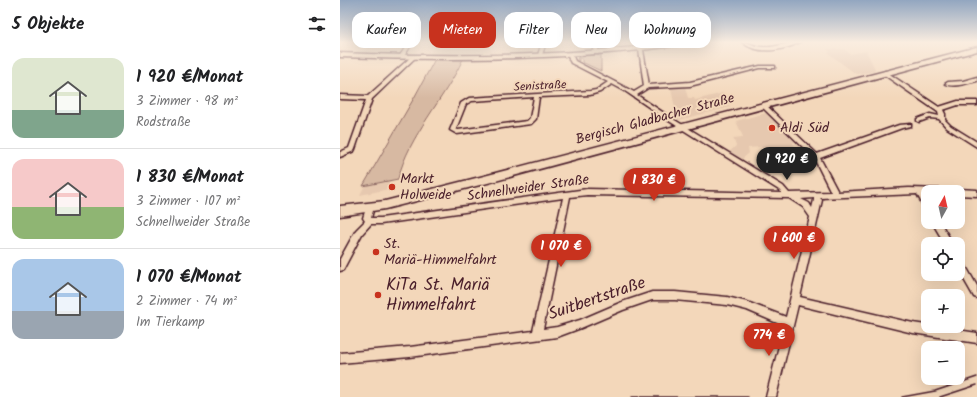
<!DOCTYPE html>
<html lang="de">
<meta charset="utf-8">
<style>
:root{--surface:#fff;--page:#f2f2f2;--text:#202124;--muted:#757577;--line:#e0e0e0;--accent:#c8321e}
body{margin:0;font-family:Kalam,sans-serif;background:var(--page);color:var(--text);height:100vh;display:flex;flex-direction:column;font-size:15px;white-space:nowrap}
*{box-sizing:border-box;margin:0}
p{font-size:13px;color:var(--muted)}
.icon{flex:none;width:22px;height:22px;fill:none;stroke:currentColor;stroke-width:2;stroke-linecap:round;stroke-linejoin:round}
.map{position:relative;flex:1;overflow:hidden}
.details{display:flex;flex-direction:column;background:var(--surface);width:340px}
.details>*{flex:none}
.top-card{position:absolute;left:12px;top:12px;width:380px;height:36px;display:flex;gap:8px}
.needle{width:26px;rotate:8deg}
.tools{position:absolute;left:581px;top:185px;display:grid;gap:8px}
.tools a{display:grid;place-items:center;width:44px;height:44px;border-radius:8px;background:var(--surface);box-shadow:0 4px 16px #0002;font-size:20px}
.price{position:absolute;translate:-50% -34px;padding:0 9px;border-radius:14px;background:var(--accent);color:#fff;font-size:13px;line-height:26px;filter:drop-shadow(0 1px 2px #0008)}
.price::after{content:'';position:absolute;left:50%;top:24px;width:12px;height:9px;margin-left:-6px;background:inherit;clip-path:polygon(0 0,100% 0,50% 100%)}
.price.on{background:#222;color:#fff}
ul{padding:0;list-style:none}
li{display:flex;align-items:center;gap:12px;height:100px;padding:0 12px}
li+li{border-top:1px solid var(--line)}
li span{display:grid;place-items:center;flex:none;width:112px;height:80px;border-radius:12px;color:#555}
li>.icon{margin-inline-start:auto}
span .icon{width:48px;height:48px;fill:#fffc;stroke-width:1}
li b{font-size:17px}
h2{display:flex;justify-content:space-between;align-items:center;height:48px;padding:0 12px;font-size:17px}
.tag{padding:0 14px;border-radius:12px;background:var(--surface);box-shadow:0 4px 16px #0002;font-size:14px;line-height:36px}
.tag.on{background:var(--accent);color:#fff}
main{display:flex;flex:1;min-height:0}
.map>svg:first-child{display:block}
.built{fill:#e6c8af}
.green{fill:#d7b9a2;stroke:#906c66}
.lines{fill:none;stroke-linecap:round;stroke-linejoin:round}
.minor-casing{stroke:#4a1f2b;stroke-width:3}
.tertiary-casing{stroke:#4a1f2b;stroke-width:3}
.primary-casing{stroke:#4a1f2b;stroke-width:3}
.minor{fill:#f3d7ba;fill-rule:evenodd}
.tertiary{fill:#f3d7ba;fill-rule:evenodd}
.primary{fill:#f3d7ba;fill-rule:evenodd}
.tram{stroke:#4a1f2b;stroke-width:1.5}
.poi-dot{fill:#c8321e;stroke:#f3d7ba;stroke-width:1.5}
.labels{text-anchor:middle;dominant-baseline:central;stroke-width:4;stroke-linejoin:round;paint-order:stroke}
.far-street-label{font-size:12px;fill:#4a1f2b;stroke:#f3d7ba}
.street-label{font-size:14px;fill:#4a1f2b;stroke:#f3d7ba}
.poi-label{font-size:14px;fill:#4a1f2b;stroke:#f3d7ba;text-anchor:start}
.near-poi-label{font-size:17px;fill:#4a1f2b;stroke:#f3d7ba;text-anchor:start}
.near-street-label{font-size:17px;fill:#4a1f2b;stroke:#f3d7ba}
</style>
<main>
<section class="details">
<h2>5 Objekte<svg class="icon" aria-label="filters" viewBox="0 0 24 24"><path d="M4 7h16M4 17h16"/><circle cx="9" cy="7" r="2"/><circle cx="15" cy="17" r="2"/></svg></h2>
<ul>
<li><span style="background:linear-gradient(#dfe7d0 65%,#7fa58c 0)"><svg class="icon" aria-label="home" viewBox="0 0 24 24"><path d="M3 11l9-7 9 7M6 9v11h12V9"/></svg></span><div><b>1 920 €/Monat</b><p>3 Zimmer · 98 m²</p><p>Rodstraße</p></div></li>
<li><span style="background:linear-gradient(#f6c9c9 60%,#8fb573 0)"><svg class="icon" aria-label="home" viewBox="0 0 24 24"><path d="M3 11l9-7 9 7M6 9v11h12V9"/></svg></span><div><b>1 830 €/Monat</b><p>3 Zimmer · 107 m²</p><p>Schnellweider Straße</p></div></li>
<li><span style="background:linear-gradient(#a9c7e8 65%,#9aa5b1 0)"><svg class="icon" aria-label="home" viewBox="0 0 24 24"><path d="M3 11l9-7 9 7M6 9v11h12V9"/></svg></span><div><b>1 070 €/Monat</b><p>2 Zimmer · 74 m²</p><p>Im Tierkamp</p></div></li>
</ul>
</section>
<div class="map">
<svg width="637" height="397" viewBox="0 0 637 397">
<rect width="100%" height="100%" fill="#f3d7ba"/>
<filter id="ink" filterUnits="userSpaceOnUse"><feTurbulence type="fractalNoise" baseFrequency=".025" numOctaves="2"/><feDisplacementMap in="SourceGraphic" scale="8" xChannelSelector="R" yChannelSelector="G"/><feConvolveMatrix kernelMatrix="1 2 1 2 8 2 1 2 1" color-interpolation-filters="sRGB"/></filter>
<g filter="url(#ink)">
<!-- built -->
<g class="built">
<polygon points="487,49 504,49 510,54 526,51 535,69 534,72 516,74 488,53 490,52"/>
<polygon points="345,87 348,98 354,98 355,100 383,93 386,102 390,107 339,120 337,119 331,88"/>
<polygon points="426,113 456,141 453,143 457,151 433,154 421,147 408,148 409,153 401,160 389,152 396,146 393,138 403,137 396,121"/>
<polygon points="51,180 49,189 20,195 25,185"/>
</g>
<!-- green -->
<g class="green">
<polygon points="261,55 261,71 242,62 242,58 239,58 239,61 237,60 238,57 241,56"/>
<path d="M95 59H123C104 100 69 135 58 179L23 186 74 98Z"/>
</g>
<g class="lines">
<defs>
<g id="minor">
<polygon points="69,42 73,42 63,58 59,58 59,57"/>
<polygon points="202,42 206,42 202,55 200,56 198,55"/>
<polygon points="254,42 258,42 258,54 254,53"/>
<path d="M402 42C409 42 415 47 423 47 436 48 448 42 460 42 444 51 417 55 402 42Z"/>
<path d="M299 49 303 50 309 85 350 82 420 66H435V68H420L350 86 308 88 297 95 333 119 443 186 449 193 491 192 474 158 422 107V105H426L477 154 559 125 571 124V126L562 128 480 158 498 192 569 188 605 189 607 190 608 192H588V194H584L588 201V210L585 209 577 194 480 198 482 200 460 297 573 323 637 333V343L573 333 458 305 436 397H426L444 326 407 310 387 305 335 300H312L283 310 241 328 217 337 70 357 0 363V353L70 347 193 331 223 198 41 224H31L22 234 3 270 0 271V259L16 230 25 221 23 218 27 205H33L34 207 31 218H41L247 189 442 193 439 190 329 121 285 91 272 84 260 92 250 95 199 97 196 119 191 124 117 134 110 130 121 103 129 98 250 91 256 90 268 82 231 63 229 59 228 54 230 53 232 54 235 61 294 92 304 86ZM194 97 190 118 187 121 118 130 116 129 126 104 132 101ZM247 195 449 198 463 207 470 217 446 317 407 302 387 297 335 292H312L282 302 240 320 217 327 203 329 230 197ZM474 198V200L472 208 469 203 461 199Z"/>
<polygon points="72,56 76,57 32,99 15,149 14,151 0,157 0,152 9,148 26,100 0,99 0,95 28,96"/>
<polygon points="545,71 599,107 618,101 637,101 637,105 618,105 603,110 605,114 605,120 611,126 637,142 637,147 607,128 599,119 590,118 579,122 577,121 577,119 590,114 599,116 598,112 543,74 542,73"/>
<path d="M637 77V81C628 83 614 88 605 84L608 82 623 81Z"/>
<polygon points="618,189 637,190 637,196 618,195 618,192 615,192 616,190"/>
<polygon points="592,222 600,222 613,244 605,244"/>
<polygon points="618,257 621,258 637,286 637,298 634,297 618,269"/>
</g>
<path id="tertiary" d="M338 42H354L351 44C234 60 118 61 0 57V53C113 57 225 57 338 42Z"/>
<polygon id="primary" points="637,47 637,51 144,184 45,209 0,216 0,206 45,201 144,176"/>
</defs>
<!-- minor casing -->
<use href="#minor" class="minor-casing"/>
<!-- tertiary casing -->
<use href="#tertiary" class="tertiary-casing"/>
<!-- primary casing -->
<use href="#primary" class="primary-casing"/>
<!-- minor -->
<use href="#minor" class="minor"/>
<!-- tertiary -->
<use href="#tertiary" class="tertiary"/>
<!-- primary -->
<use href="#primary" class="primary"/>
<!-- tram -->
<g class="tram">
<polyline points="292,397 408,397"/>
<polyline points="562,397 595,391 637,377"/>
<polyline points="600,397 637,385"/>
</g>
</g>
</g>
<!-- sky -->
<linearGradient id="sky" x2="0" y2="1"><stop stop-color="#92a6c0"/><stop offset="0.43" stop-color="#faede0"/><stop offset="1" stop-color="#faede0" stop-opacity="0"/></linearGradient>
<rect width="637" height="98" fill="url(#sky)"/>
<!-- markers -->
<g class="poi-dot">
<circle cx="432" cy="128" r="4"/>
<circle cx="52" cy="187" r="4"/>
<circle cx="36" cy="252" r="4"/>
<circle cx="38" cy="295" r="4"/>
</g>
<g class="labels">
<!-- far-street labels -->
<g class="far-street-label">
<text transform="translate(200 86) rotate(-3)">Senistraße</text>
</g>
<!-- street labels -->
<g class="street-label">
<text transform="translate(315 119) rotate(-15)">Bergisch Gladbacher Straße</text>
<text transform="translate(188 188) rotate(-8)">Schnellweider Straße</text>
</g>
<!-- poi labels -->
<g class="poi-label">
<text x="440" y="128">Aldi Süd</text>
<text x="60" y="179">Markt<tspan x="60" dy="16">Holweide</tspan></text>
<text x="44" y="244">St.<tspan x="44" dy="16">Mariä-Himmelfahrt</tspan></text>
</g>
<!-- near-poi labels -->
<g class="near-poi-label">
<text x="46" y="285">KiTa St. Mariä<tspan x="46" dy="20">Himmelfahrt</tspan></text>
</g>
<!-- near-street labels -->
<g class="near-street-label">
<text transform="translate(257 299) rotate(-19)">Suitbertstraße</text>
</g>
</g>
</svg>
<div class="tools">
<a><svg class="needle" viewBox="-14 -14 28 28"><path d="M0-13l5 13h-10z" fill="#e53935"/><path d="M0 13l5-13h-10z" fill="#757577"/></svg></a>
<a><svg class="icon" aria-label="locate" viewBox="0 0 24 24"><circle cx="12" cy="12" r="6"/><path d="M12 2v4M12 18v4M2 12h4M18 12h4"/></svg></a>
<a>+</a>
<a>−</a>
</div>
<b class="price on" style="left:447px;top:181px">1 920 €</b>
<b class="price" style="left:314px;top:202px">1 830 €</b>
<b class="price" style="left:454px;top:260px">1 600 €</b>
<b class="price" style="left:221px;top:268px">1 070 €</b>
<b class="price" style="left:429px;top:357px">774 €</b>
<div class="top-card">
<a class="tag">Kaufen</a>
<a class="tag on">Mieten</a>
<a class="tag">Filter</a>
<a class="tag">Neu</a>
<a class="tag">Wohnung</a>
</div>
</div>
</main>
